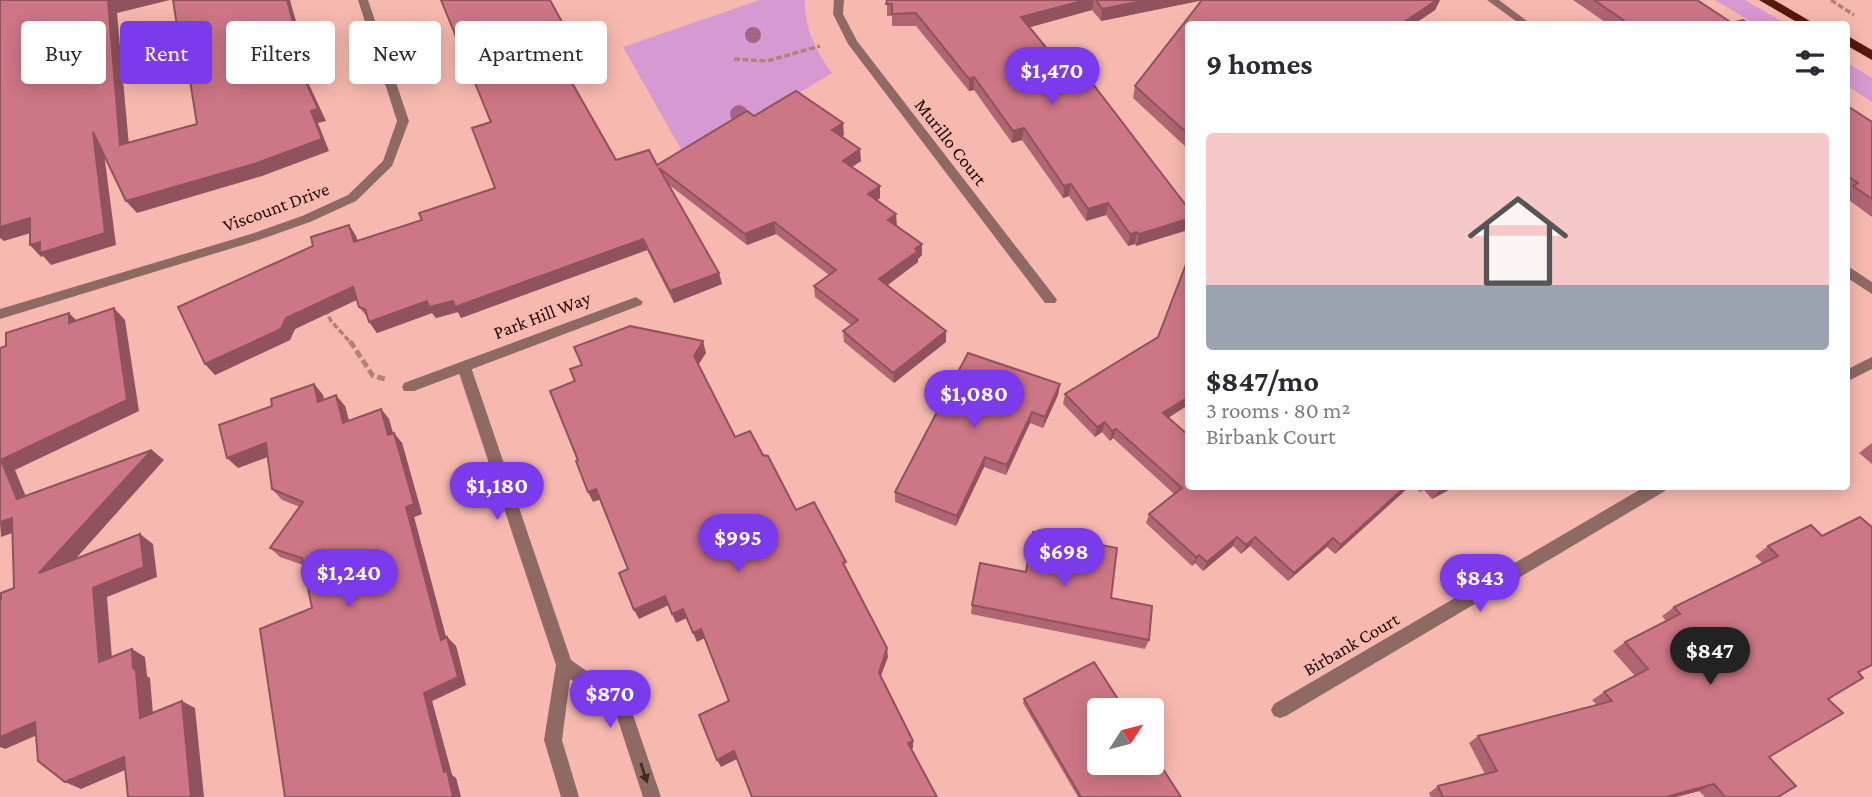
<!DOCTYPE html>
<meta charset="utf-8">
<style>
:root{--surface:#fff;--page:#f2f2f3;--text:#2b2b33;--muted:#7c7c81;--line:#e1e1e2;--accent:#7c3aed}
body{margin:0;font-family:"Crimson Pro",serif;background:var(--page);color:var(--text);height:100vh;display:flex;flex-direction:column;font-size:26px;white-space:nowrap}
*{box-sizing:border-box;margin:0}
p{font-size:23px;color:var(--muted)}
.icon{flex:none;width:38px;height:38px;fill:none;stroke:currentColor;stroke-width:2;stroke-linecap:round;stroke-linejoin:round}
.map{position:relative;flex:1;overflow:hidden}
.panel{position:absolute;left:1185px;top:21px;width:665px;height:469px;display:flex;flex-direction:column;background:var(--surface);border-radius:7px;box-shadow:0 4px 18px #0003}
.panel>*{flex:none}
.banner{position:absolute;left:21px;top:21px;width:665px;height:63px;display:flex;gap:14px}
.needle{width:46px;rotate:54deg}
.fabs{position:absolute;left:1087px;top:698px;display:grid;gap:14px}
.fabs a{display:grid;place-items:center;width:77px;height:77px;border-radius:7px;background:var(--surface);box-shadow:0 4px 18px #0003;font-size:35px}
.price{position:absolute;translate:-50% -60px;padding:0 16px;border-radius:24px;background:var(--accent);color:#fff;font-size:23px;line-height:46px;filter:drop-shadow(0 2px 4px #0008)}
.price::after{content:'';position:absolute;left:50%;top:42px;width:21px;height:16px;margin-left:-10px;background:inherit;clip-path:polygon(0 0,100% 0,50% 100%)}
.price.active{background:#222;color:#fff}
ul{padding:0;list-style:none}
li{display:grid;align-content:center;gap:14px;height:371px;padding:0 21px}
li+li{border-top:2px solid var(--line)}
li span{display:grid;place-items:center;height:217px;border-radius:7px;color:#555}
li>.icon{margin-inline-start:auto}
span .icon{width:126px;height:126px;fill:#fffc;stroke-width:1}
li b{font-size:30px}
h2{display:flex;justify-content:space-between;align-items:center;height:84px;padding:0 21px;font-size:30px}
.chip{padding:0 24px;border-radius:7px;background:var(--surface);box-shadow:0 4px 18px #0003;font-size:24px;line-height:63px}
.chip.active{background:var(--accent);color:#fff}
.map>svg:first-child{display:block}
.green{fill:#d799d2}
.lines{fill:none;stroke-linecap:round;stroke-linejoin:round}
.path-far1{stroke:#b2827a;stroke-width:3.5;stroke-dasharray:6 2.5;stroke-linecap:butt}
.path{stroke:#b2827a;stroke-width:5;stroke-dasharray:8 3.5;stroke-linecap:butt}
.service{fill:#8f6a64;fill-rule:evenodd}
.minor{fill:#8f6a64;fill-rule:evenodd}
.primary{fill:#561811;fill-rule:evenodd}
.tree{fill:#a86286}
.wall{fill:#b06572}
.shaded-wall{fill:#90535d}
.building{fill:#cd7685;stroke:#90535d;stroke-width:2}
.oneway{fill:#452b28}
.labels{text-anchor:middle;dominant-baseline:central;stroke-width:6;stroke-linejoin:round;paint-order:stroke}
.street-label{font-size:19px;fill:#1d0907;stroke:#f7b9af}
</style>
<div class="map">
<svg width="1872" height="797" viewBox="0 0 1872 797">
<rect width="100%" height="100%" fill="#f7b9af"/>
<!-- green -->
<g class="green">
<path d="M760 0H805C804 28 816 51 832 73L687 160 623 47Z"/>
<polygon points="1715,0 1745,0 1786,24 1755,24"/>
<polygon points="1846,62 1872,78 1872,102 1846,85"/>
</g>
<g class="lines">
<!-- path-far1 -->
<g class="path-far1">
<polyline points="1831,0 1854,15"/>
<polyline points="734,59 767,61 820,46"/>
<polyline points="325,309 331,321 351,343"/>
</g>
<!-- path -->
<polyline class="path" points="350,341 373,376 385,379"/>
<!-- service -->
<polygon class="service" points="636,297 643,302 641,305 414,391 404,391 402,387 404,383"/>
<!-- minor -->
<g class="minor">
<polygon points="358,0 368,0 409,121 392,166 356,201 310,222 259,240 0,319 0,309 251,234 302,216 348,195 383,161 397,121"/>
<polygon points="834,0 844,0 843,14 857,41 1055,297 1057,300 1055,303 1045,303 848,44 833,14"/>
<polygon points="1487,0 1499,0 1531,24 1520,24"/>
<polygon points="1846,265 1872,282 1872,294 1846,277"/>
<polygon points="1872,357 1872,369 1846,382 1846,370"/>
<polygon points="464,362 469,363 471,367 571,660 628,700 661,797 643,797 615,711 570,679 562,740 579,797 561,797 544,740 556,665 457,367 459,363"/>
<polygon points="1646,486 1667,486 1665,491 1286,716 1280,718 1274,716 1271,710 1274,704"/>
</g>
<!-- primary -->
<g class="primary">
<polygon points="1759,0 1774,0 1815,24 1800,24"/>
<polygon points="1846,35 1872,50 1872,60 1846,45"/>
</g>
</g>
<!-- trees -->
<g class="tree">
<circle cx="753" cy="35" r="8"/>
<circle cx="739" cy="114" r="9"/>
</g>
<!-- wall -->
<g class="wall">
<polygon points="887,0 1440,0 1435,10 1414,24 1188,24 1188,149 1133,98 1135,86 1202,0 1101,21 1092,10 1029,27 1075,83 1188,208 1136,246 1135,244 1128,246 1106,215 1086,221 1069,196 1063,198 1022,140 1012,143 974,90 969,91 916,26 892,26 892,16 887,16"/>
<polygon points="1573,0 1697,0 1732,23 1750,24 1608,24"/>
<polygon points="568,33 571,45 554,50 616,160 657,165 754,116 844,135 842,136 861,161 852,167 880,186 880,198 876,201 896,226 922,244 922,255 918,259 918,262 887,285 946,342 894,383 844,342 843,331 851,325 815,297 814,286 829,275 776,234 747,245 668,184 719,273 722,284 674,303 647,250 461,318 458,312 436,318 432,313 377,333 368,318 359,307 357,299 295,329 290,340 215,375 205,364 313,246 349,225 356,236 358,241 422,220 495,188 491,122"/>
<polygon points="1846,106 1872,122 1872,217 1846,198"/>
<polygon points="1188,259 1188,405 1168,418 1188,486 1410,486 1335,554 1327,547 1288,581 1250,546 1241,554 1233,546 1203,571 1195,563 1192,566 1146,523 1149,514 1174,494 1113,438 1110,441 1102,432 1095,437 1063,404 1065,394 1158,337"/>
<polygon points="314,384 323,395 324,400 345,406 349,420 381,409 389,419 393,433 402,443 422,514 414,517 446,637 447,637 456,646 466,685 432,701 452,775 456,778 461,797 312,608 303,565 280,557 270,548 300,507 282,500 272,489 267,457 238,468 272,406"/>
<polygon points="1060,384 1058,395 1043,428 1030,423 1006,475 984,467 956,526 895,502 895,492"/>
<polygon points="1872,443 1872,464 1859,453"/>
<polygon points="1414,486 1456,486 1432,499 1424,490 1420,492"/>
<polygon points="1811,525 1858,672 1828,699 1769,757 1778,797 1705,797 1699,791 1676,797 1431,797 1429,793 1438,786 1485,774 1469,743 1478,736 1597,705 1592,700 1604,692 1635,676 1613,651 1625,642 1666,621 1662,616 1674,607 1763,564 1755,556 1768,546"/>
<polygon points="1111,598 1149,640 1145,649 971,614 972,605"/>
<polygon points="1024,699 1181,797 1078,797 1023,703"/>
</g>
<!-- shaded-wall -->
<g class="shaded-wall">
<polygon points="113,0 170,0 117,13 130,157 120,145 108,1"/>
<polygon points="287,0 290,0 307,61 299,63 326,121 318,123 329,151 262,176 137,213 126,201 311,111 292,51"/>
<polygon points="1086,0 1094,0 1092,10 1020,30 1021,17"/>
<polygon points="1147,0 1204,0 1101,21 1102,9"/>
<polygon points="1437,0 1440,0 1435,10 1414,24 1401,24"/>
<polygon points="568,33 571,45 551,51 547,39"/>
<polygon points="974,77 974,90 969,91 969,79"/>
<polygon points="843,123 844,135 833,142 832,130"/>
<polygon points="1024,128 1022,140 1012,143 1013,131"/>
<polygon points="93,132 103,145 116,245 51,265 43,256 41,257 30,245"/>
<polygon points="860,149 861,161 844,172 843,161"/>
<polygon points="1071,184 1069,196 1063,198 1064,186"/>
<polygon points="880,186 880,198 869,206 868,194"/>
<polygon points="1108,203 1106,215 1086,221 1088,209"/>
<polygon points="896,214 897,226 888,220"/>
<polygon points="30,218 41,230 4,241 0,238 0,227"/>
<polygon points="1188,219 1188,230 1136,246 1139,234"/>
<polygon points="774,222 776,234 747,245 745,234"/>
<polygon points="349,225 356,236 361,253 354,242"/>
<polygon points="1137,232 1135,244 1128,246 1130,234"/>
<polygon points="643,239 647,250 461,318 458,312 436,318 432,313 377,333 369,322 427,301"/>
<polygon points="922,244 922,255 918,259 918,262 880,291 879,279"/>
<polygon points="719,273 722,284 674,303 670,291"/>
<polygon points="353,287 361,298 295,329 290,340 215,375 205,364 286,318"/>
<polygon points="114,308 125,320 139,411 15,470 31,509 17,499 1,460"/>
<polygon points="69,313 80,324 69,323"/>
<polygon points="946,331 946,342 894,383 893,373"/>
<polygon points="703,341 706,353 697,367 694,356"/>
<polygon points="314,384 323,395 327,413 318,402"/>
<polygon points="1060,384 1058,395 1043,428 1045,417"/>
<polygon points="336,395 345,406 352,433 343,423"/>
<polygon points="1188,397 1188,405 1160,423 1163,413"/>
<polygon points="381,409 389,419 396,445 388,435"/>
<polygon points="1032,412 1030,423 1006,475 1007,465"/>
<polygon points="1105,422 1102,432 1095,437 1097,427"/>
<polygon points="1116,429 1113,438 1110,441 1112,431"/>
<polygon points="394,433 402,443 422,514 414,517 449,648 441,640 406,507"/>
<polygon points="266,443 276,454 238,468 227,458"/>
<polygon points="152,450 164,460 54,583 39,573"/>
<polygon points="985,457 984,467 956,526 957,516"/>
<polygon points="1406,486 1410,486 1335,554 1341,545"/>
<polygon points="1446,486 1456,486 1432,499 1440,490"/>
<polygon points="596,489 601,499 593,502 588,492"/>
<polygon points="12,518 27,528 1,537 0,522"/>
<polygon points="140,534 153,544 157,577 107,597 113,671 99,662 93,588"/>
<polygon points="1237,537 1233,546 1203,571 1207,562"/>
<polygon points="1255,537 1250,546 1241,554 1246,545"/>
<polygon points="1333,538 1327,547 1288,581 1294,573"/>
<polygon points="1199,555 1195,563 1192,566 1196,557"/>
<polygon points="665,596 669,605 639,619 634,610"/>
<polygon points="683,609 687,618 676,623 672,614"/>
<polygon points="701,629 705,638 697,642 693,633"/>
<polygon points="447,637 456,646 466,685 432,701 452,775 456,778 461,797 453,797 444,772 424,693"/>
<polygon points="887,648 888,657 879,681 879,673"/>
<polygon points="132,649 145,657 147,676 150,678 154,726 140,718 133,668"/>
<polygon points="182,701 195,708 204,797 191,797"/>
<polygon points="35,722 51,729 5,749 0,747 0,737"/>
<polygon points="913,741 913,748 909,751 908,743"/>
<polygon points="734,751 737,759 721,767 717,760"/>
<polygon points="124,757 139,764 81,789 65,782"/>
<polygon points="1714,784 1699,791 1676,797 1666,797"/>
</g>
<!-- building -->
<g class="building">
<polygon points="0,0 113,0 108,1 120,145 197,124 182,31 178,32 173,0 287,0 300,49 292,51 318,109 311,111 322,139 254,164 126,201 93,132 105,233 40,253 40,242 30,245 30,218 0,227"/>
<polygon points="441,0 550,0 568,33 547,39 616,160 649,150 657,165 747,111 754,116 796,91 843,123 832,130 860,149 843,161 880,186 868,194 896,214 888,220 922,244 915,249 918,251 879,279 946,331 893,373 843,331 858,320 814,286 836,270 774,222 745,234 659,168 719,273 670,291 643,239 455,307 453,301 429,307 427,301 369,322 365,309 359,307 353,287 286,318 281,329 205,364 178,307 313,246 311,237 349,225 354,242 422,220 419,213 495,188 472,128 491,122"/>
<polygon points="887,0 1086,0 1021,17 1075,83 1089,79 1188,208 1188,219 1139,234 1137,232 1130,234 1108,203 1088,209 1071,184 1064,186 1024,128 1013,131 974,77 969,79 916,13 892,14 892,4 886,4"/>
<polygon points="1096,0 1147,0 1102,9"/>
<polygon points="1202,0 1437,0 1401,24 1188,24 1188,134 1135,86"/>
<polygon points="1594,0 1697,0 1732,23 1743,20 1750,24 1629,24"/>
<polygon points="1846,105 1872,122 1872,199 1853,186 1858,183 1846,175"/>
<polygon points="1188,259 1188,397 1163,413 1188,435 1188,486 1406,486 1341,545 1333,538 1294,573 1255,537 1246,545 1237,537 1207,562 1199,555 1196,557 1149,514 1182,488 1116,429 1112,431 1105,422 1097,427 1065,394 1158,337"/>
<polygon points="114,308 127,400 1,460 17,499 152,450 39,573 140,534 144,567 93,588 99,662 132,649 133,668 136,670 140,718 182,701 191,797 128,797 124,757 65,782 38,761 35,722 0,737 0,600 1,599 1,593 14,588 12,518 0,522 0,348 6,346 6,333 69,313 69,323"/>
<polygon points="630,326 703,341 694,356 735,437 750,431 763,455 768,456 796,510 814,502 846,562 843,563 887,648 879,673 913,741 908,743 937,797 752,797 734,751 717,760 699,715 729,701 701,629 693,633 683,609 672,614 665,596 634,610 619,573 628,569 596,489 588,492 576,461 578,460 550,391 575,381 570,369 582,365 574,347"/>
<polygon points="968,353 1060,384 1045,417 1032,412 1007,465 985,457 957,516 895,492"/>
<polygon points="314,384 318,402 336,395 343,423 381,409 388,435 394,433 414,504 406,507 441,640 447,637 458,677 424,693 444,772 447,771 453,797 285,797 260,629 312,608 302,558 270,548 303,502 272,489 266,443 227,458 219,425 272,406 271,399"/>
<polygon points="1436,486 1446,486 1440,490"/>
<polygon points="1860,517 1872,527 1872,665 1858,672 1863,678 1828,699 1843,713 1769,757 1796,786 1778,797 1725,797 1714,784 1666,797 1443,797 1438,786 1497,771 1478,736 1612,701 1604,692 1648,669 1625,642 1680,614 1674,607 1778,556 1768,546 1811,525 1822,536"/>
<polygon points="1033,532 1117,548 1111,598 1152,606 1149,640 972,605 980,563 1026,572"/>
<polygon points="1094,662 1125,710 1099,710 1099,763 1152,763 1152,752 1181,797 1081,797 1024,699"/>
</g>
<!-- one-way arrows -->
<defs><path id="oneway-solid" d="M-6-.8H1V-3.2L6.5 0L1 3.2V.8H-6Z" transform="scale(1.75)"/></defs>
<use class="oneway" href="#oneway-solid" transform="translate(644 773) rotate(72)"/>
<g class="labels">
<!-- street labels -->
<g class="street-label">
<text transform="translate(951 142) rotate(52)">Murillo Court</text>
<text transform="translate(276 207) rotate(-20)">Viscount Drive</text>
<text transform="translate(542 315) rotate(-21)">Park Hill Way</text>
<text transform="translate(1351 644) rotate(-30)">Birbank Court</text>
</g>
</g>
</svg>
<div class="fabs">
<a><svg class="needle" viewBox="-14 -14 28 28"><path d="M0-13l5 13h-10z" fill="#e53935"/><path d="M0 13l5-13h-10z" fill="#7c7c81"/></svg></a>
</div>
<b class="price" style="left:1052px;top:107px">$1,470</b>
<b class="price" style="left:974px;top:430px">$1,080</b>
<b class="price" style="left:497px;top:522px">$1,180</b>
<b class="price" style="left:738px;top:574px">$995</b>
<b class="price" style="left:1064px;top:588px">$698</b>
<b class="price" style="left:349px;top:609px">$1,240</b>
<b class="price" style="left:1480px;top:614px">$843</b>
<b class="price active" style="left:1710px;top:687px">$847</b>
<b class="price" style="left:610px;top:730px">$870</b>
<div class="banner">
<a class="chip">Buy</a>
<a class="chip active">Rent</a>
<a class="chip">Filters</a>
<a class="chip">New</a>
<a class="chip">Apartment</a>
</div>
<section class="panel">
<h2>9 homes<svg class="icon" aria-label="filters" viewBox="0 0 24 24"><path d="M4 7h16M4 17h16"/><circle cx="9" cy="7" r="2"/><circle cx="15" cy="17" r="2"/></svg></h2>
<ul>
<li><span style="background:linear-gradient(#f6c9c9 70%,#9aa5b1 0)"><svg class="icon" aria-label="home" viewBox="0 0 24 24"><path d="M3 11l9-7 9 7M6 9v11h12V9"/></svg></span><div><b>$847/mo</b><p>3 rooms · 80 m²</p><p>Birbank Court</p></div></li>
</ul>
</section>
</div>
